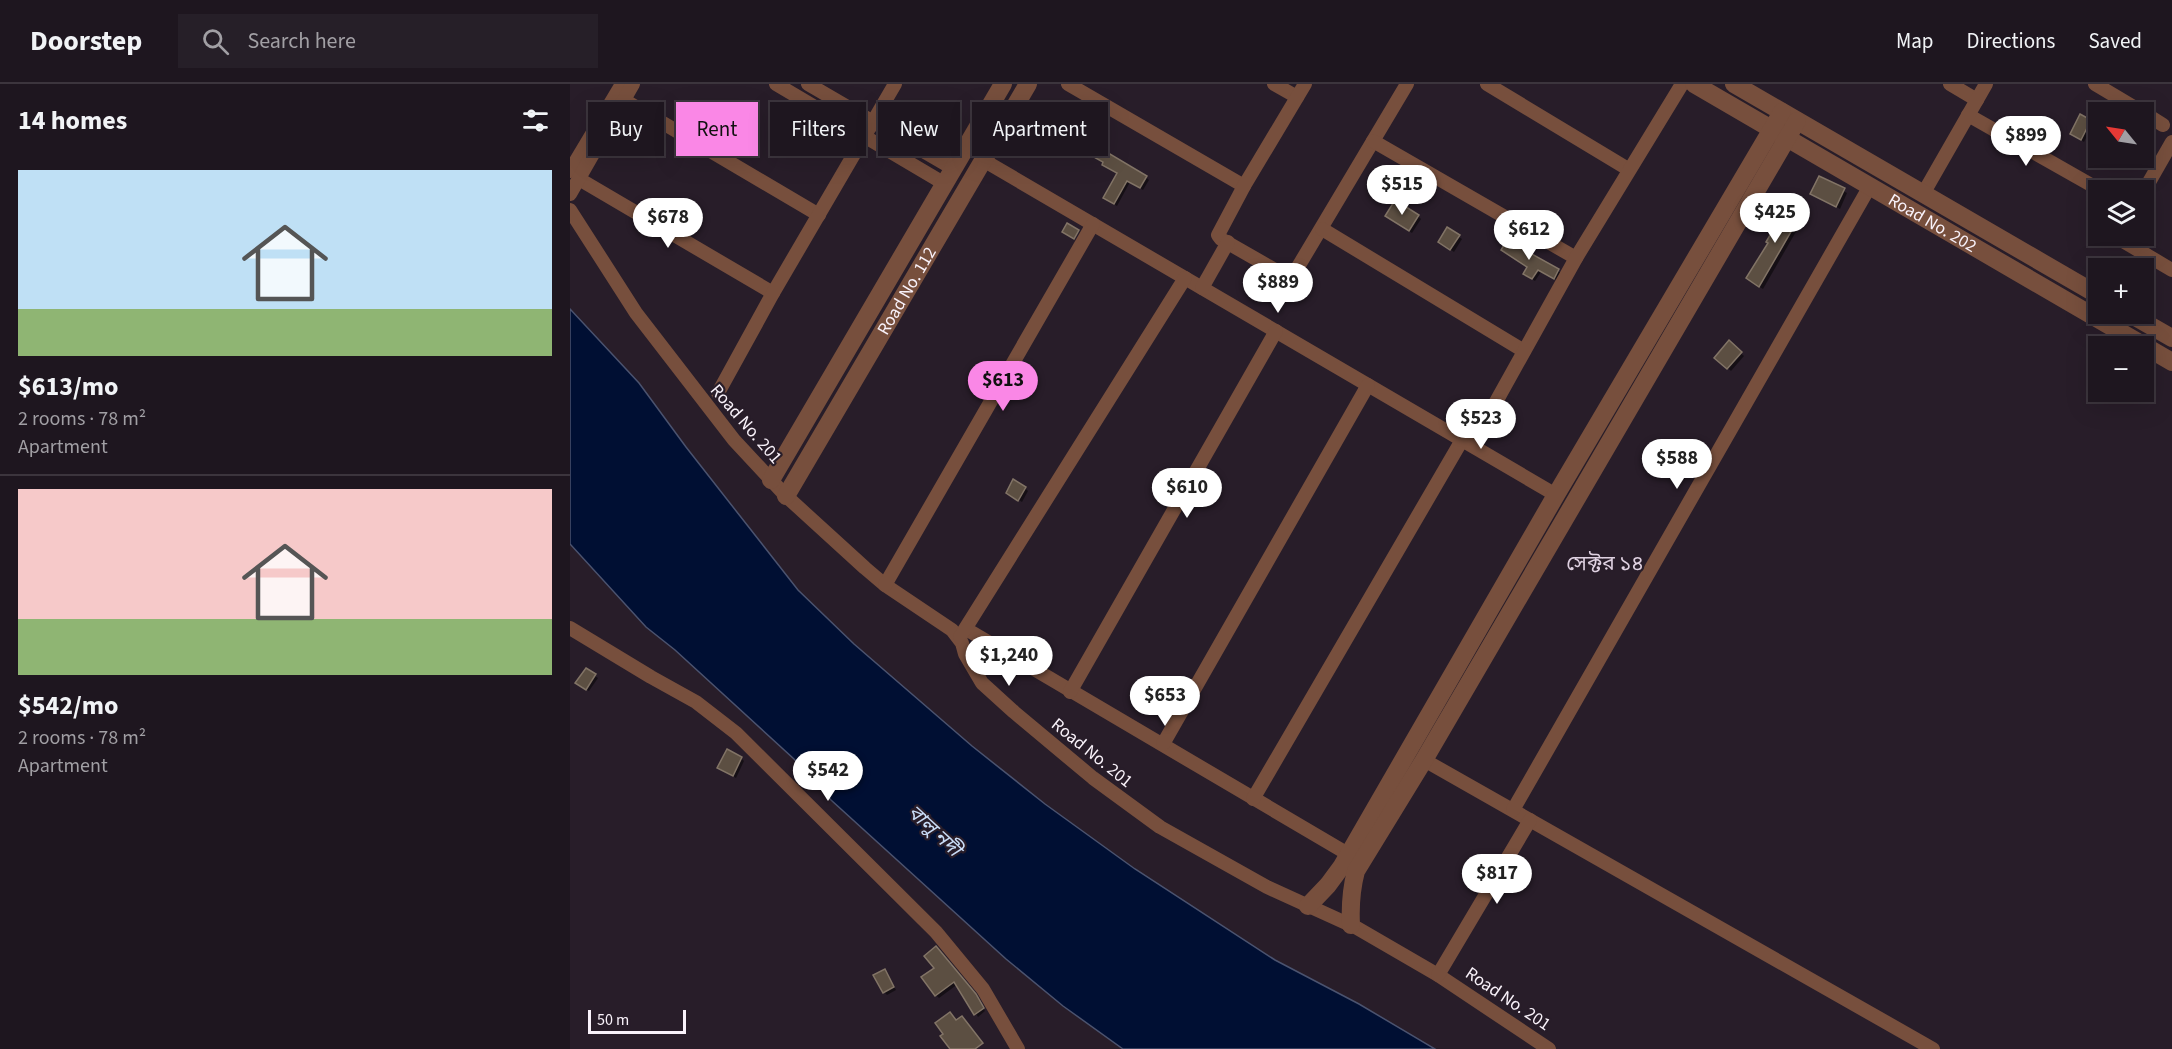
<!DOCTYPE html>
<meta charset="utf-8">
<style>
:root{--surface:#1e161f;--page:#261f28;--text:#f1f3f6;--muted:#a19fa4;--line:#3c353d;--accent:#fa87e6}
body{margin:0;font-family:"Source Sans 3","Noto Sans Bengali",sans-serif;background:var(--page);color:var(--text);height:100vh;display:flex;flex-direction:column;font-size:22px;white-space:nowrap}
*{box-sizing:border-box;margin:0}
p{font-size:20px;color:var(--muted)}
.icon{flex:none;width:33px;height:33px;fill:none;stroke:currentColor;stroke-width:2;stroke-linecap:round;stroke-linejoin:round}
.map{position:relative;flex:1;overflow:hidden}
.sheet{display:flex;flex-direction:column;background:var(--surface);width:570px}
.sheet>*{flex:none}
.guide{position:absolute;left:18px;top:18px;width:570px;height:54px;display:flex;gap:12px}
.needle{width:39px;rotate:300deg}
.buttons{position:absolute;left:1518px;top:18px;display:grid;gap:12px}
.buttons a{display:grid;place-items:center;width:66px;height:66px;border-radius:0px;background:var(--surface);box-shadow:0 6px 24px #0002,0 0 0 2px var(--line);font-size:30px}
.scale{position:absolute;left:18px;bottom:15px;width:98px;box-sizing:border-box;padding-left:6px;border:3px solid #f9f2fa;border-top:0;font-size:16px;line-height:21px;white-space:nowrap;color:#f9f2fa;-webkit-text-stroke:4px #281d29;paint-order:stroke}
.price{position:absolute;translate:-50% -51px;padding:0 14px;border-radius:21px;background:#fff;color:#222;font-size:20px;line-height:39px;filter:drop-shadow(0 2px 3px #0008)}
.price::after{content:'';position:absolute;left:50%;top:36px;width:18px;height:14px;margin-left:-9px;background:inherit;clip-path:polygon(0 0,100% 0,50% 100%)}
.price.active{background:var(--accent);color:#111}
ul{padding:0;list-style:none}
li{display:grid;align-content:center;gap:12px;height:318px;padding:0 18px}
li+li{border-top:2px solid var(--line)}
li span{display:grid;place-items:center;height:186px;border-radius:0px;color:#555}
li>.icon{margin-inline-start:auto}
span .icon{width:108px;height:108px;fill:#fffc;stroke-width:1}
li b{font-size:26px}
h2{display:flex;justify-content:space-between;align-items:center;height:72px;padding:0 18px;font-size:26px}
.chip{padding:0 21px;border-radius:0px;background:var(--surface);box-shadow:0 6px 24px #0002,0 0 0 2px var(--line);font-size:21px;line-height:54px}
.chip.active{background:var(--accent);color:#111}
header{display:flex;align-items:center;gap:36px;box-sizing:border-box;height:84px;padding:0 30px;background:var(--surface);border-bottom:2px solid var(--line)}
header strong{font-size:28px}
nav{display:flex;gap:33px;margin-inline-start:auto;font-size:21px}
.search{width:420px;height:54px;background:var(--page);display:flex;align-items:center;gap:15px;box-sizing:border-box;padding:0 21px;border-radius:0px;color:var(--muted);font-size:22px}
main{display:flex;flex:1;min-height:0}
.map>svg:first-child{display:block}
.water{fill:#000f33;stroke:#4b536f;stroke-width:1.5}
.shadow{fill:#0007}
.building{fill:#5c4f42;stroke:#827466;stroke-width:1.5}
.lines{fill:none;stroke-linecap:round;stroke-linejoin:round}
.minor{stroke:#774f3d;stroke-width:14}
.tertiary{stroke:#774f3d;stroke-width:18}
.labels{text-anchor:middle;dominant-baseline:central;stroke-width:4.5;stroke-linejoin:round;paint-order:stroke}
.street-label{font-size:18px;fill:#f9f2fa;stroke:#281d29}
.water-label{font-size:20px;font-style:italic;fill:#c9dcf7;stroke:#281d29}
.quarter-label{font-size:21px;fill:#dfd1e1;stroke:#281d29}
</style>
<header>
<strong>Doorstep</strong>
<div class="search"><svg class="icon" aria-label="search" viewBox="0 0 24 24"><circle cx="10" cy="10" r="6"/><path d="M15 15l6 6"/></svg>Search here</div>
<nav><a>Map</a><a>Directions</a><a>Saved</a></nav>
</header>
<main>
<section class="sheet">
<h2>14 homes<svg class="icon" aria-label="filters" viewBox="0 0 24 24"><path d="M4 7h16M4 17h16"/><circle cx="9" cy="7" r="2"/><circle cx="15" cy="17" r="2"/></svg></h2>
<ul>
<li><span style="background:linear-gradient(#bfe0f5 75%,#8fb573 0)"><svg class="icon" aria-label="home" viewBox="0 0 24 24"><path d="M3 11l9-7 9 7M6 9v11h12V9"/></svg></span><div><b>$613/mo</b><p>2 rooms · 78 m²</p><p>Apartment</p></div></li>
<li><span style="background:linear-gradient(#f6c9c9 70%,#8fb573 0)"><svg class="icon" aria-label="home" viewBox="0 0 24 24"><path d="M3 11l9-7 9 7M6 9v11h12V9"/></svg></span><div><b>$542/mo</b><p>2 rooms · 78 m²</p><p>Apartment</p></div></li>
</ul>
</section>
<div class="map">
<svg width="1602" height="965" viewBox="0 0 1602 965">
<rect width="100%" height="100%" fill="#281d29"/>
<!-- water -->
<polygon class="water" points="0,225 69,299 116,363 228,506 284,560 402,662 475,720 565,785 705,876 789,920 865,965 553,965 493,922 436,875 261,716 224,675 105,566 76,543 0,460"/>
<!-- shadow -->
<g class="shadow">
<polygon points="1511,32 1523,40 1514,58 1502,50"/>
<polygon points="506,49 524,59 525,63 576,93 579,96 573,106 560,98 547,122 537,116 535,114 548,90 536,83 534,79 510,65 505,74 498,70 495,68"/>
<polygon points="1249,94 1277,109 1270,125 1242,110"/>
<polygon points="1232,129 1235,132 1193,205 1180,197"/>
<polygon points="848,132 851,135 842,149 820,135"/>
<polygon points="877,145 892,155 884,168 872,160"/>
<polygon points="960,171 988,187 991,189 987,196 971,188 965,197 957,192"/>
<polygon points="1159,259 1174,272 1161,287 1146,274"/>
<polygon points="455,404 458,407 452,418 438,409"/>
<polygon points="16,586 28,594 19,607 10,602"/>
<polygon points="171,674 174,677 166,694 149,684"/>
<polygon points="366,885 408,915 415,927 408,933 388,900 369,914 366,911"/>
<polygon points="314,887 326,906 317,911 314,908"/>
</g>
<!-- building -->
<g class="building">
<polygon points="1510,30 1521,36 1511,56 1500,50"/>
<polygon points="505,47 524,58 523,60 577,92 570,104 557,97 544,120 533,114 547,89 532,81 533,78 508,64 502,73 494,68"/>
<polygon points="1249,92 1275,104 1266,123 1240,110"/>
<polygon points="825,116 849,131 839,147 815,132"/>
<polygon points="1219,119 1233,127 1189,203 1176,194 1198,159 1196,158"/>
<polygon points="497,139 509,146 504,155 492,148"/>
<polygon points="877,143 890,151 880,166 868,158"/>
<polygon points="938,154 960,169 989,185 984,195 968,186 962,195 953,190 957,183 931,166"/>
<polygon points="1159,256 1172,268 1157,285 1144,274"/>
<polygon points="443,395 456,403 448,417 436,409"/>
<polygon points="16,584 26,590 16,606 5,599"/>
<polygon points="157,665 172,673 163,692 147,684"/>
<polygon points="366,862 406,910 414,924 404,931 384,898 365,912 351,893 364,884 354,872"/>
<polygon points="315,885 324,903 313,909 303,891"/>
<polygon points="380,928 386,936 392,932 413,959 405,965 380,965 370,952 373,950 365,939"/>
</g>
<g class="lines">
<!-- minor -->
<g class="minor">
<polyline points="206,0 375,100"/>
<polyline points="238,0 384,85"/>
<polyline points="498,0 674,102"/>
<polyline points="704,0 727,13"/>
<polyline points="735,0 674,102 648,151 651,155 719,194 722,193 837,0"/>
<polyline points="917,0 1058,85"/>
<polyline points="1380,0 1407,16"/>
<polyline points="1525,0 1572,28"/>
<polyline points="54,16 249,131"/>
<polyline points="1574,29 1593,41"/>
<polyline points="1398,31 1530,106"/>
<polyline points="803,57 1006,174"/>
<polyline points="413,76 986,411"/>
<polyline points="0,87 52,0"/>
<polyline points="9,95 203,209"/>
<polyline points="1574,107 1602,58"/>
<polyline points="0,110 63,0"/>
<polyline points="1353,110 1416,0"/>
<polyline points="0,126 66,229 164,356 216,412 295,484 315,501 382,546 392,559 395,570 412,599 444,628 523,694 590,743 697,803 787,844 868,891 979,965"/>
<polyline points="752,145 954,267"/>
<polyline points="1547,152 1546,153 1602,186"/>
<polyline points="1568,184 1576,171"/>
<polyline points="632,204 658,158"/>
<polyline points="148,309 203,209 325,0"/>
<polyline points="315,501 523,140"/>
<polyline points="0,544 81,593 126,618 166,649 366,848 413,905 448,965"/>
<polyline points="396,545 778,770"/>
<polyline points="390,553 615,194"/>
<polyline points="500,608 706,247"/>
<polyline points="593,660 798,301"/>
<polyline points="854,676 1363,965"/>
<polyline points="683,715 892,356 902,353 912,343 1006,174 1112,0"/>
<polyline points="943,726 1300,102"/>
<polyline points="868,891 960,736"/>
</g>
<!-- tertiary -->
<g class="tertiary">
<path id="s1" d="M1124 0 1602 278"/>
<polyline points="1164,0 1528,211"/>
<polyline points="1560,230 1602,254"/>
<polyline points="201,396 433,0"/>
<path id="s2" d="M216 412 458 0"/>
<polyline points="738,822 758,801 772,782 986,411 1212,28"/>
<path d="M781 841C780 822 781 806 786 787L854 676 1227 37"/>
</g>
</g>
<g class="labels">
<!-- street labels -->
<g class="street-label">
<text stroke="none"><textPath href="#s1" startOffset="276">Road No. 202</textPath></text>
<text stroke="none"><textPath href="#s2" startOffset="238">Road No. 112</textPath></text>
<text transform="translate(176 340) rotate(49)">Road No. 201</text>
<text transform="translate(522 669) rotate(39)">Road No. 201</text>
<text transform="translate(938 915) rotate(34)">Road No. 201</text>
</g>
<!-- water labels -->
<g class="water-label">
<text transform="translate(364 747) rotate(43)">বালু নদী</text>
</g>
<!-- quarter labels -->
<g class="quarter-label">
<text x="1035" y="479">সেক্টর ১৪</text>
</g>
</g>
</svg>
<div class="buttons">
<a><svg class="needle" viewBox="-14 -14 28 28"><path d="M0-13l5 13h-10z" fill="#e53935"/><path d="M0 13l5-13h-10z" fill="#a19fa4"/></svg></a>
<a><svg class="icon" aria-label="layers" viewBox="0 0 24 24"><path d="M12 4l9 5-9 5-9-5zM3 14l9 5 9-5"/></svg></a>
<a>+</a>
<a>−</a>
</div>
<div class="scale">50 m</div>
<b class="price" style="left:1456px;top:83px">$899</b>
<b class="price" style="left:832px;top:132px">$515</b>
<b class="price" style="left:1205px;top:160px">$425</b>
<b class="price" style="left:98px;top:165px">$678</b>
<b class="price" style="left:959px;top:177px">$612</b>
<b class="price" style="left:708px;top:230px">$889</b>
<b class="price active" style="left:433px;top:328px">$613</b>
<b class="price" style="left:911px;top:366px">$523</b>
<b class="price" style="left:1107px;top:406px">$588</b>
<b class="price" style="left:617px;top:435px">$610</b>
<b class="price" style="left:439px;top:603px">$1,240</b>
<b class="price" style="left:595px;top:643px">$653</b>
<b class="price" style="left:258px;top:718px">$542</b>
<b class="price" style="left:927px;top:821px">$817</b>
<div class="guide">
<a class="chip">Buy</a>
<a class="chip active">Rent</a>
<a class="chip">Filters</a>
<a class="chip">New</a>
<a class="chip">Apartment</a>
</div>
</div>
</main>
